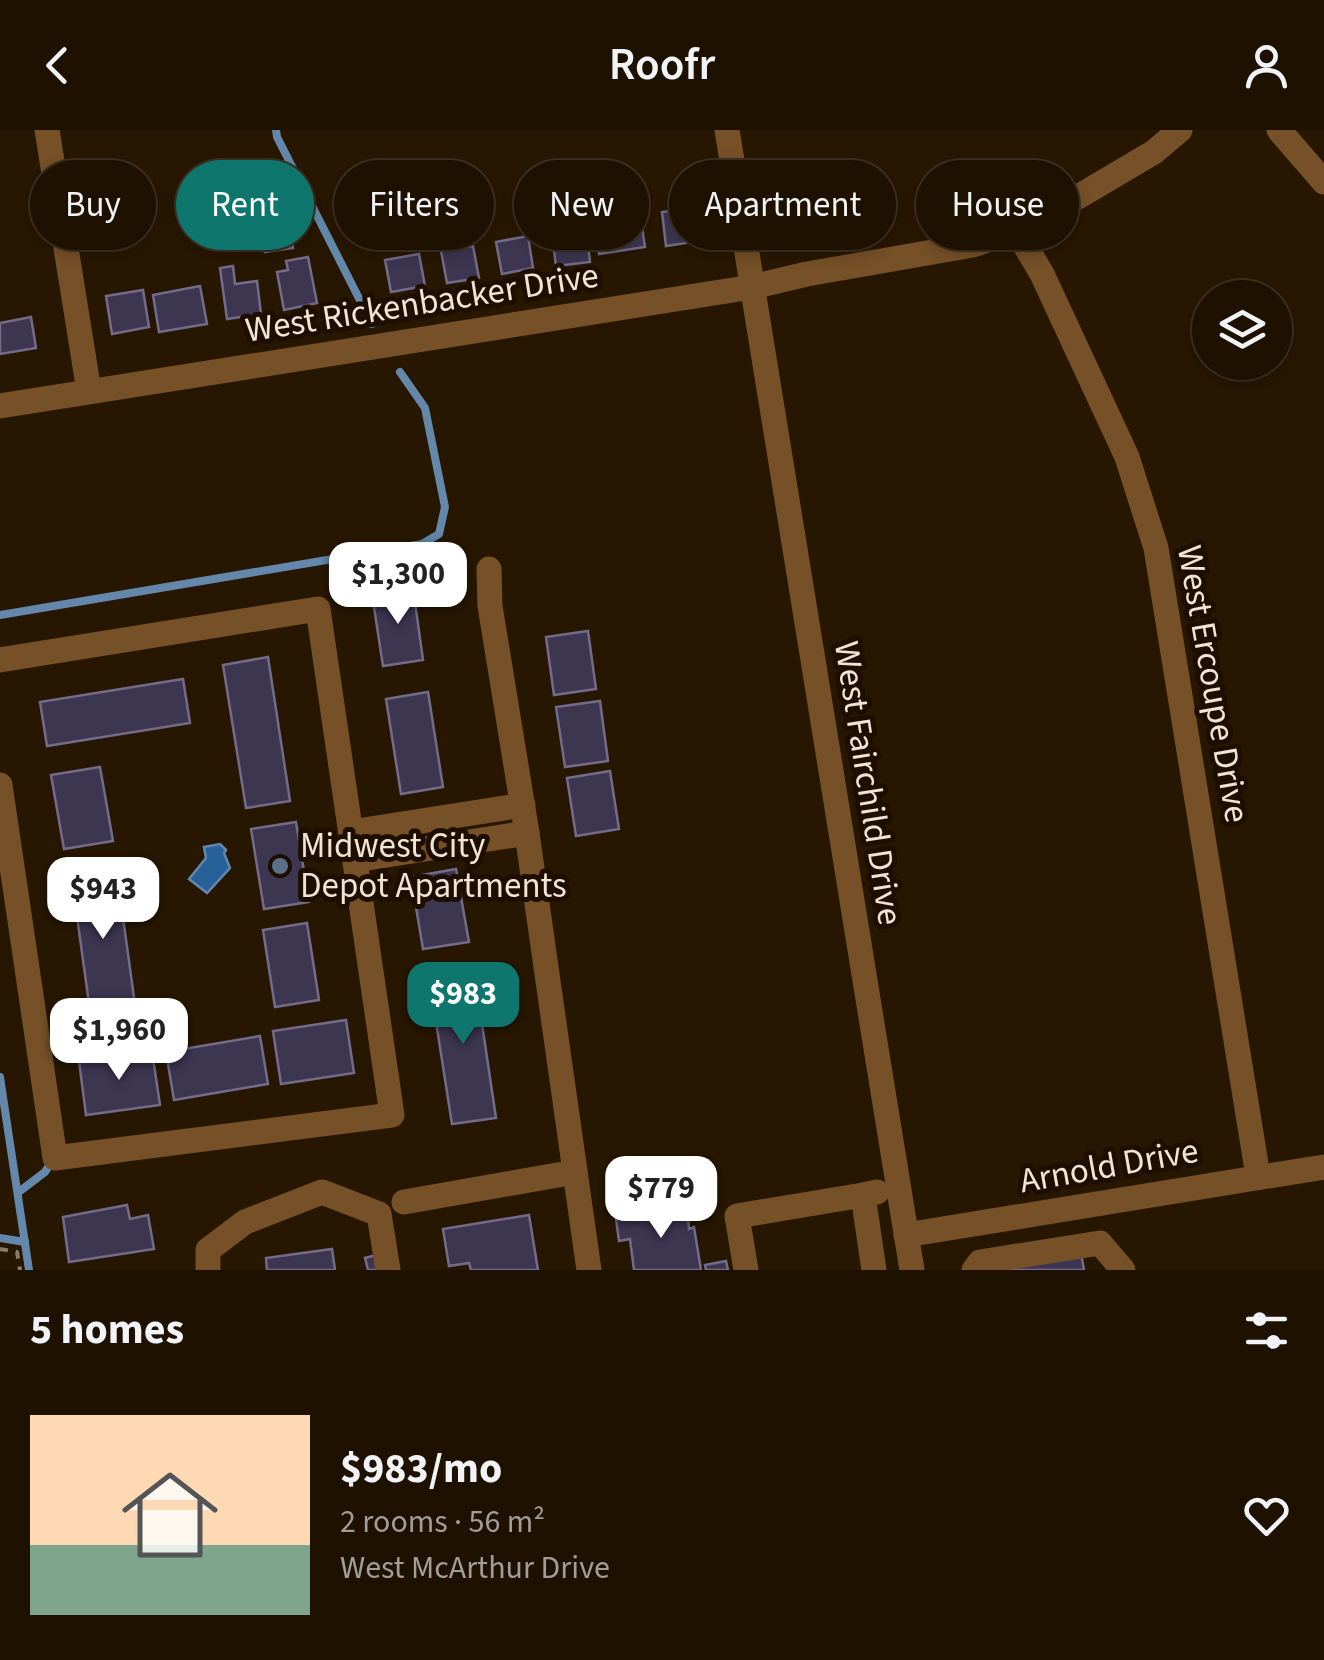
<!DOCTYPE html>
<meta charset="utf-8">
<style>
:root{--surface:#1e1100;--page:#261a0a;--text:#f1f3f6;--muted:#a19d99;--line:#3c3122;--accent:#0f766e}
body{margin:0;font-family:"Source Sans 3",sans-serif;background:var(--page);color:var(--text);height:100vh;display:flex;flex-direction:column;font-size:38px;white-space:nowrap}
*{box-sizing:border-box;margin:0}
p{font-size:32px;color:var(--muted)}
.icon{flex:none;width:55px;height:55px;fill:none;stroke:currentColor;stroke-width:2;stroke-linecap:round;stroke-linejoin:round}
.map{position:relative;height:1140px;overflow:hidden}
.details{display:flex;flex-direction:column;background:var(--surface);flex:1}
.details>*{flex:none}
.hud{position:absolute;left:30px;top:30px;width:1265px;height:90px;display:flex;gap:20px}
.tools{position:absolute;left:1192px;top:150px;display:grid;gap:20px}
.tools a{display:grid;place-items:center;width:100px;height:100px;border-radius:50%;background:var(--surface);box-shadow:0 5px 15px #0003,0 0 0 2px var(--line);font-size:50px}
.price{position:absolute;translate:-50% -85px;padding:0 22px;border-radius:20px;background:#fff;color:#222;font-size:32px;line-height:65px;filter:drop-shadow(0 2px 5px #0008)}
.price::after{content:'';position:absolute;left:50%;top:60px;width:30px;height:22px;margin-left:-15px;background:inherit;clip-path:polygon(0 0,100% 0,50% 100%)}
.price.on{background:var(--accent);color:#fff}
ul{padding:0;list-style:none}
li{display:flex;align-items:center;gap:30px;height:250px;padding:0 30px}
li span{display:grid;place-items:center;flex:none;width:280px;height:200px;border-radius:0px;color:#555}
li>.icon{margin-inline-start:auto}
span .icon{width:120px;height:120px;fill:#fffc;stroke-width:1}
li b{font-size:42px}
h2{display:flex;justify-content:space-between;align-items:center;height:120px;padding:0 30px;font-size:42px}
.tag{padding:0 35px;border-radius:45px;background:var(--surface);box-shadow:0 5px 15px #0003,0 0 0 2px var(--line);font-size:35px;line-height:90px}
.tag.on{background:var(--accent);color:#fff}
header{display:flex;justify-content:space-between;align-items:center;height:130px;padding:0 30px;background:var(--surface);font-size:45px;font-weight:600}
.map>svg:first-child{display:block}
.water{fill:#276198;stroke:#6388ab;stroke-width:2.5}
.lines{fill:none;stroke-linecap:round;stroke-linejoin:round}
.stream{stroke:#6388ab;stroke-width:8}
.building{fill:#3c3651;stroke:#726c8a;stroke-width:2.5}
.path{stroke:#8a7c69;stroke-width:4;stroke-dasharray:8 8;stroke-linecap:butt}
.minor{stroke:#765027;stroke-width:25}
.service-dot{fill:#5c6f8a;stroke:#1e0e00;stroke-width:4}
.labels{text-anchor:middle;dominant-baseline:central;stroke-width:10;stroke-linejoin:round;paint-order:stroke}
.street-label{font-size:35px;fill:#f0e4d6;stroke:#1e0e00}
.poi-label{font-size:35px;fill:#f0e4d6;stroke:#1e0e00;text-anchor:start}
</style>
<header><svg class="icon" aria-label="back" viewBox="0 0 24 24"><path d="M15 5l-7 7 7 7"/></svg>Roofr<svg class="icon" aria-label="person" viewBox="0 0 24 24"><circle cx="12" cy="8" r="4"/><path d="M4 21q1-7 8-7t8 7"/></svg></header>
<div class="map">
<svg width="1324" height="1140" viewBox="0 0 1324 1140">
<rect width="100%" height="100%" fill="#281700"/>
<!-- water -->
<polygon class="water" points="220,714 226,720 224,723 230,738 207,763 189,749 206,728 204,717"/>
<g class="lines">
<!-- stream -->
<g class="stream">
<polyline points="276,0 277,7 372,194"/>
<polyline points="0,485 422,414 439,404 445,377 425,278 400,242"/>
<polyline points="0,947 29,1140"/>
<polyline points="20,1061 45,1042 52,1031"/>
<polyline points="0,1108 25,1112"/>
</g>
</g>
<!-- building -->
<g class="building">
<polygon points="639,77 645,117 599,124 593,83"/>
<polygon points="694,78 699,111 666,116 662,82"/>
<polygon points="288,89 293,118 265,122 260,94"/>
<polygon points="586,94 590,132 556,136 551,98"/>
<polygon points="528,106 533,138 502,144 496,112"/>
<polygon points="473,116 479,148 447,153 441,121"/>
<polygon points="419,124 425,156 391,162 385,130"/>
<polygon points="308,127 317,173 284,180 277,142 288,140 286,131"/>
<polygon points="233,136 235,154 257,151 261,184 227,189 220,138"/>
<polygon points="200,156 207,194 159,202 153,165"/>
<polygon points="143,160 149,197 112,204 106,166"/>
<polygon points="31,187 36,218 0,224 0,193"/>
<polygon points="413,458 423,530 383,536 372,464"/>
<polygon points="588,501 596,559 554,565 546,507"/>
<polygon points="268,527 290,671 246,678 223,535"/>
<polygon points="183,549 190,593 47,616 40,572"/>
<polygon points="428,562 443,657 401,664 386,569"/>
<polygon points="600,571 608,631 565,637 556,577"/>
<polygon points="100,637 113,711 64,719 51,645"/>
<polygon points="610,641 619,699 576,706 567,648"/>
<polygon points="296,692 309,772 264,779 251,699"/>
<polygon points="116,737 136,882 91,888 71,743"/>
<polygon points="456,739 469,812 423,819 411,747"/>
<polygon points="307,793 319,870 275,877 263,800"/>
<polygon points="474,840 496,988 452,994 429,847"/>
<polygon points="346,890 354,943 281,954 273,901"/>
<polygon points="260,906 268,954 174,970 166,922"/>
<polygon points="152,921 160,975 86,985 79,931"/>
<polygon points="127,1075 130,1089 148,1085 154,1119 69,1132 63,1087"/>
<polygon points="687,1078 689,1099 694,1097 701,1140 634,1140 630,1109 619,1111 616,1089"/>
<polygon points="529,1085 538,1140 471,1140 469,1133 449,1136 443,1099"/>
<polygon points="332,1119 335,1140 267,1140 266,1128"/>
<polygon points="1081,1123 1084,1140 986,1140"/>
<polygon points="380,1124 384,1140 368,1140 365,1128"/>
<polygon points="726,1131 728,1140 706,1140 705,1135"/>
</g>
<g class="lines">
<!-- path -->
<polyline class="path" points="0,1119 17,1122 20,1140"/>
<!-- minor -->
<g class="minor">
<polyline points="47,0 89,261"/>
<polyline points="727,0 912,1140"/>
<polyline points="1279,0 1324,52"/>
<polyline points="1016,100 1042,144 1127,327 1156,418 1258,1046"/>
<polyline points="0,276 752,157 807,144 973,115 1016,100 1083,64 1154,22 1180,0"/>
<polyline points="489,439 490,476 527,703 589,1140"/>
<polyline points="0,530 318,479 392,985 55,1028 0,655"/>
<polyline points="351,702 523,675"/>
<polyline points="355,730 527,703"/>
<polyline points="404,1072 575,1042"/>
<polyline points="906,1105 1324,1037"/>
<polyline points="208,1140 208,1120 245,1092 322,1062 379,1084 388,1140"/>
<polyline points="746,1140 737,1086 863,1065"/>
<polyline points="874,1140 863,1065 877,1062"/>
<polyline points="974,1140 980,1132 1100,1113 1123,1140"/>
</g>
</g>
<!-- markers -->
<circle class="service-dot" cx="280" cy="736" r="10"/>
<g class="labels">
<!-- street labels -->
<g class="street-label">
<text transform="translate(422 173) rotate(-9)">West Rickenbacker Drive</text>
<text transform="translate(1213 554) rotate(80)">West Ercoupe Drive</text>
<text transform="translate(868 653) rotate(81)">West Fairchild Drive</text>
<text transform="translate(1109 1036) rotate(-10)">Arnold Drive</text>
</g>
<!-- poi labels -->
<g class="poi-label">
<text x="300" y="716">Midwest City<tspan x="300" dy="40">Depot Apartments</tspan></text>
</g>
</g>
</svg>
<div class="tools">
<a><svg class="icon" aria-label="layers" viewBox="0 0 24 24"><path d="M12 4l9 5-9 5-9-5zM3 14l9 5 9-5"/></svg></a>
</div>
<b class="price" style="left:398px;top:497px">$1,300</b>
<b class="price" style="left:103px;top:812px">$943</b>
<b class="price on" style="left:463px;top:917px">$983</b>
<b class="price" style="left:119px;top:953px">$1,960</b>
<b class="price" style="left:661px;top:1111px">$779</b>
<div class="hud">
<a class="tag">Buy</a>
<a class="tag on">Rent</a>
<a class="tag">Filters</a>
<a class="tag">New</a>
<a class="tag">Apartment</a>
<a class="tag">House</a>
</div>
</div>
<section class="details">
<h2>5 homes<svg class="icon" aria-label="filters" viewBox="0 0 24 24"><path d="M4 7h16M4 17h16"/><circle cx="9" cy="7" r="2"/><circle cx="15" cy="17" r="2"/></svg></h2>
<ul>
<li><span style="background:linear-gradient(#ffd9b3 65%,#7fa58c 0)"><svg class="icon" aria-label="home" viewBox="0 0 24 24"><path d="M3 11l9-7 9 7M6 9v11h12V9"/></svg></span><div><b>$983/mo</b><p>2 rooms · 56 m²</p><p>West McArthur Drive</p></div><svg class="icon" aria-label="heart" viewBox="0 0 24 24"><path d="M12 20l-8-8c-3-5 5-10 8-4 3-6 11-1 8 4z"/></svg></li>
</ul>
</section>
